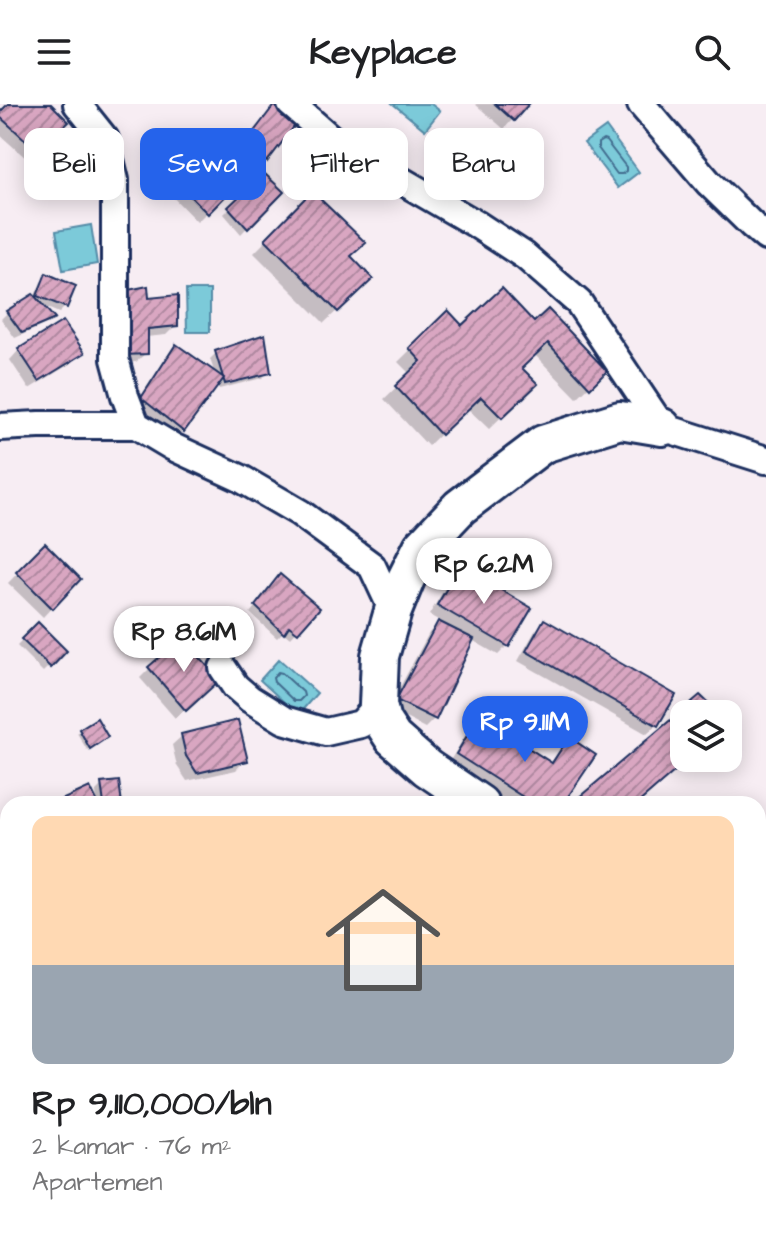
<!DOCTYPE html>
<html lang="id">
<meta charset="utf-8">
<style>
:root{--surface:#fff;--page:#f2f2f2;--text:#202124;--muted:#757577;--line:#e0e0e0;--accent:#2563eb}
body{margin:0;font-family:"Architects Daughter",sans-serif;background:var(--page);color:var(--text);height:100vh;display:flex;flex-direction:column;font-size:30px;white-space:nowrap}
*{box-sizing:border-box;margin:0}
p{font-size:26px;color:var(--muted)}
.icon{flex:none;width:44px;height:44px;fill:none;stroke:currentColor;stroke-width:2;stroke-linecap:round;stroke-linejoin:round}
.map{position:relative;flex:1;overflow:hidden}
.drawer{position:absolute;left:0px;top:692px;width:766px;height:442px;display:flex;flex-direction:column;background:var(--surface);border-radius:24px 24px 0 0;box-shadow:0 4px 20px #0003}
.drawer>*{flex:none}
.guide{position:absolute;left:24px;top:24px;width:718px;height:72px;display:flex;gap:16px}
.tools{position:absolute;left:670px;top:596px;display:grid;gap:16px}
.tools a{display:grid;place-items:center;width:72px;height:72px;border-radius:16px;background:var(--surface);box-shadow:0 4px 20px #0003;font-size:40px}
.price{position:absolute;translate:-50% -68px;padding:0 18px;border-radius:28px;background:#fff;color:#222;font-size:26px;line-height:52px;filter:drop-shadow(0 2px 4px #0008)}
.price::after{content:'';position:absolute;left:50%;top:48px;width:24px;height:18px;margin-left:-12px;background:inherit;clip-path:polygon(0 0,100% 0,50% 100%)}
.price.current{background:var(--accent);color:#fff}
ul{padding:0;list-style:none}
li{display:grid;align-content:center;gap:16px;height:424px;padding:0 32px}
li+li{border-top:2px solid var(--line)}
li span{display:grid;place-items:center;height:248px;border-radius:16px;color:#555}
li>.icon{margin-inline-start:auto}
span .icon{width:144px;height:144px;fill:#fffc;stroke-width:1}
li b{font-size:34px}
.pill{padding:0 28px;border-radius:16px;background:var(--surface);box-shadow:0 4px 20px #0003;font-size:28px;line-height:72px}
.pill.current{background:var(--accent);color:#fff}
header{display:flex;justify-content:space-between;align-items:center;height:104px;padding:0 32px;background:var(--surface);font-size:36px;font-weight:700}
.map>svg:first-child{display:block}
.water{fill:#7ccad9;stroke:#558ca8;stroke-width:2}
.shadow{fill:#0003}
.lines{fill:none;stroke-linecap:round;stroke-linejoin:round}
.shore{stroke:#426d8f;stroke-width:2}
.building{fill:url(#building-hatch);stroke:#1b2f5e;stroke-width:2}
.lane-casing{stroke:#1b2f5e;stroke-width:18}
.street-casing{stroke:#1b2f5e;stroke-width:32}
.secondary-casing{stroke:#1b2f5e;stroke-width:42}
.lane{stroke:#fff;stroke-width:12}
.street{stroke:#fff;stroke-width:26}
.secondary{stroke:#fff;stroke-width:36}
</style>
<header><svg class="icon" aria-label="menu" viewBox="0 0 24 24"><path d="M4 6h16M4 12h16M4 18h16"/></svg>Keyplace<svg class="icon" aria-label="search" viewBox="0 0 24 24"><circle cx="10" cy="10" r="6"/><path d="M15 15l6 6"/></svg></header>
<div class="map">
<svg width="766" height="1133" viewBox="0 0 766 1133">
<defs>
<pattern id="building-hatch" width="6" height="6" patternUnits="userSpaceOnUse" patternTransform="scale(2)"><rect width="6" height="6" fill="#d9a6c1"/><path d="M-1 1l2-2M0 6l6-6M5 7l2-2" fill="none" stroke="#af88a0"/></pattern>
</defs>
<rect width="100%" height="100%" fill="#f7edf3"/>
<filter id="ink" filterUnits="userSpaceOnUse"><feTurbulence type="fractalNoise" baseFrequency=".0125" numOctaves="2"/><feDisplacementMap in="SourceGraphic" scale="16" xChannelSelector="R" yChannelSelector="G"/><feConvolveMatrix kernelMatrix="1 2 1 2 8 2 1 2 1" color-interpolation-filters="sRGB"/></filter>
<g filter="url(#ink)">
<!-- water -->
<g class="water">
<polygon points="393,0 431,0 440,7 425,26"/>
<polygon points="606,23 639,68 618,84 584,39"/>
<polygon points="91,121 97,160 63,166 56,127"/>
<polygon points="186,186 210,186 210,228 187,228"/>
<polygon points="279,555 317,589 298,611 260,576"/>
</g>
<!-- shadow -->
<g class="shadow">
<polygon points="10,0 48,0 66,18 27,55 0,31 0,10"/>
<polygon points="276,0 296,17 266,57 260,63 256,59 197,118 167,87 176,78 240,47"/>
<polygon points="475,0 526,0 504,25"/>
<polygon points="444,44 477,85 471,91 432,65 438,50"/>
<polygon points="264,71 281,88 241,130 224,110"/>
<polygon points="312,90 349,153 371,175 324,219 254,149"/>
<polygon points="47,171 65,203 59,209 40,201 52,214 46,220 15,234 1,215 7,209 34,194 41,178"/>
<polygon points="147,196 176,221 166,231 146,233 146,249 136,258 115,259"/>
<polygon points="448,209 462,224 534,221 605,267 577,294 534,250 520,264 535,280 489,325 467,304 428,342 384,295 410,270 398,258"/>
<polygon points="176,243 215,270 210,255 216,249 268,268 262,274 219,285 218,279 183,326 173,336 133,304 167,252"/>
<polygon points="19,246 82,249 73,258 29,285 10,256"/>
<polygon points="45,441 78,475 43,513 8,479"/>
<polygon points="460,464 507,542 498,551 472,536 434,615 425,624 388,605 429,529 440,517 429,511 451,474"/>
<polygon points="274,479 317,505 290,534 283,528 277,534 250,509"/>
<polygon points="544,518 657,621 647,630 518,557 535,527"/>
<polygon points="38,521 64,547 43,568 17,542"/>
<polygon points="150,564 208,586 175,614 140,574"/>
<polygon points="480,615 550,660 560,645 569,635 561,700 511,700 448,660 470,624"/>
<polygon points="96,617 103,635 87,646 77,629"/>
<polygon points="182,632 245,656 236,666 187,677 177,662 172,641"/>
<polygon points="102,681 120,700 97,700 96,687"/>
<polygon points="31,1126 85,1126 84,1133 31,1133"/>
<polygon points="168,1126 205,1126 223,1133 161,1133"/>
</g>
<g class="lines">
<!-- shore -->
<g class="shore">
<polygon points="603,36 606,37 626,63 626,67 622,70 617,70 598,44 598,39"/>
<polygon points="278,568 282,569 303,588 304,592 299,597 294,597 274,578 273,574"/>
</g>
</g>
<!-- building -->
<g class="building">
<polygon points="8,0 51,0 69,18 38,47 0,13 0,8"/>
<polygon points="275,0 283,0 299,16 267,58 246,38"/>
<polygon points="495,0 529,0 514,17"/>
<polygon points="225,31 257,60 208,110 175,77"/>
<polygon points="444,42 490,69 478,86 437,58"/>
<polygon points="264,69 284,88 248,125 228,103"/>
<polygon points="312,87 366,139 351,152 373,175 338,208 265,135"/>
<polygon points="46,169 76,182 67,204 37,192"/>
<polygon points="148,182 149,194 178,191 178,222 148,225 148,250 124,251 123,187"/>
<polygon points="502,184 534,218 548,205 607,267 590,284 548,239 522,264 538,280 502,314 481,293 441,331 395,282 421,257 409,244 448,206 462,221"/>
<polygon points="33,190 55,215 22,229 6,207"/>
<polygon points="63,217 85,249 39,277 18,245"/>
<polygon points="265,230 271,269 225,280 215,247"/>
<polygon points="176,240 224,274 184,328 141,294"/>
<polygon points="45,439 81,475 53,505 16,468"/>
<polygon points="460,462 532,504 509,543 437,501"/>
<polygon points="280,470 320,504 298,529 289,522 284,530 255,502"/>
<polygon points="544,515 676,591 658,622 526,547"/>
<polygon points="438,517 474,535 436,616 396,596"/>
<polygon points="38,518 67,547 51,564 21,535"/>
<polygon points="182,534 220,576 186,607 148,563"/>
<polygon points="700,591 720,610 684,610 684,654 690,654 637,700 571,700"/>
<polygon points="479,612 552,659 569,633 596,651 563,700 534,700 456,650"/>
<polygon points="97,614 108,633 90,645 79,625"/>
<polygon points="238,616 248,657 197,669 186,652 181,630"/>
<polygon points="119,677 122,700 104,700 101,679"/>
<polygon points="90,683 98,700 58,700 57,698"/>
<polygon points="0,1069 8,1070 8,1097 0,1096"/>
<polygon points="39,1126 87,1126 86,1133 38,1133"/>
<polygon points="169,1126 226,1126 225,1133 169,1133"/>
<polygon points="261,1126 311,1126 304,1133 268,1133"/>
</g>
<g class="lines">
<defs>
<polyline id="lane" points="758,891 766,886"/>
<g id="street">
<polyline points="77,0 105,35 115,76 115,255 125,292 136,321 173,343 240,374 300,409 372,462 393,507"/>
<polyline points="291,0 335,38 476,120 525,152 579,199 662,323 766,356"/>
<polyline points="641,0 709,79 752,121 766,133"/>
<polyline points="0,323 39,321 136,321"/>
<polyline points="223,564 235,582 250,595 284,616 326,628 361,620 378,601"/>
<polyline points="0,1044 8,1045"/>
<polyline points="0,1107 8,1109"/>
<polyline points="245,1126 251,1133"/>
<polyline points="20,1133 20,1126"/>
<polyline points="397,1133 403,1126"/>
</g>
<g id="secondary">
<polyline points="480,700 427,664 393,634 382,617 378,601 380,552 393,507 406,475 422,443 460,403 543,340 620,316 662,323"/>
<polyline points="758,784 766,785"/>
<polyline points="758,1066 766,1063"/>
<polyline points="641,1133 648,1126"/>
</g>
</defs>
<!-- lane casing -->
<use href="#lane" class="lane-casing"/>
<!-- street casing -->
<use href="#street" class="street-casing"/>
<!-- secondary casing -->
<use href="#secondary" class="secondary-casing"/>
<!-- lane -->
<use href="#lane" class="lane"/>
<!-- street -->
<use href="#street" class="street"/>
<!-- secondary -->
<use href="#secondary" class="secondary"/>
</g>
</g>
</svg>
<div class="tools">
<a><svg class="icon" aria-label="layers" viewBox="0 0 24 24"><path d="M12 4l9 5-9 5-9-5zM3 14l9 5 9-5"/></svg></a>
</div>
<b class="price" style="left:484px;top:502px">Rp 6.2M</b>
<b class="price" style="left:184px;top:570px">Rp 8.61M</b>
<b class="price current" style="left:525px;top:660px">Rp 9.11M</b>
<div class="guide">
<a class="pill">Beli</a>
<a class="pill current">Sewa</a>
<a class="pill">Filter</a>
<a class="pill">Baru</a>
</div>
<section class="drawer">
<ul>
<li><span style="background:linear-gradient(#ffd9b3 60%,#9aa5b1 0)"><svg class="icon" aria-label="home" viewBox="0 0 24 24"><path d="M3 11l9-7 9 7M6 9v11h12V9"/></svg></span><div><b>Rp 9,110,000/bln</b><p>2 kamar · 76 m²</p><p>Apartemen</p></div></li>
</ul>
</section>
</div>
